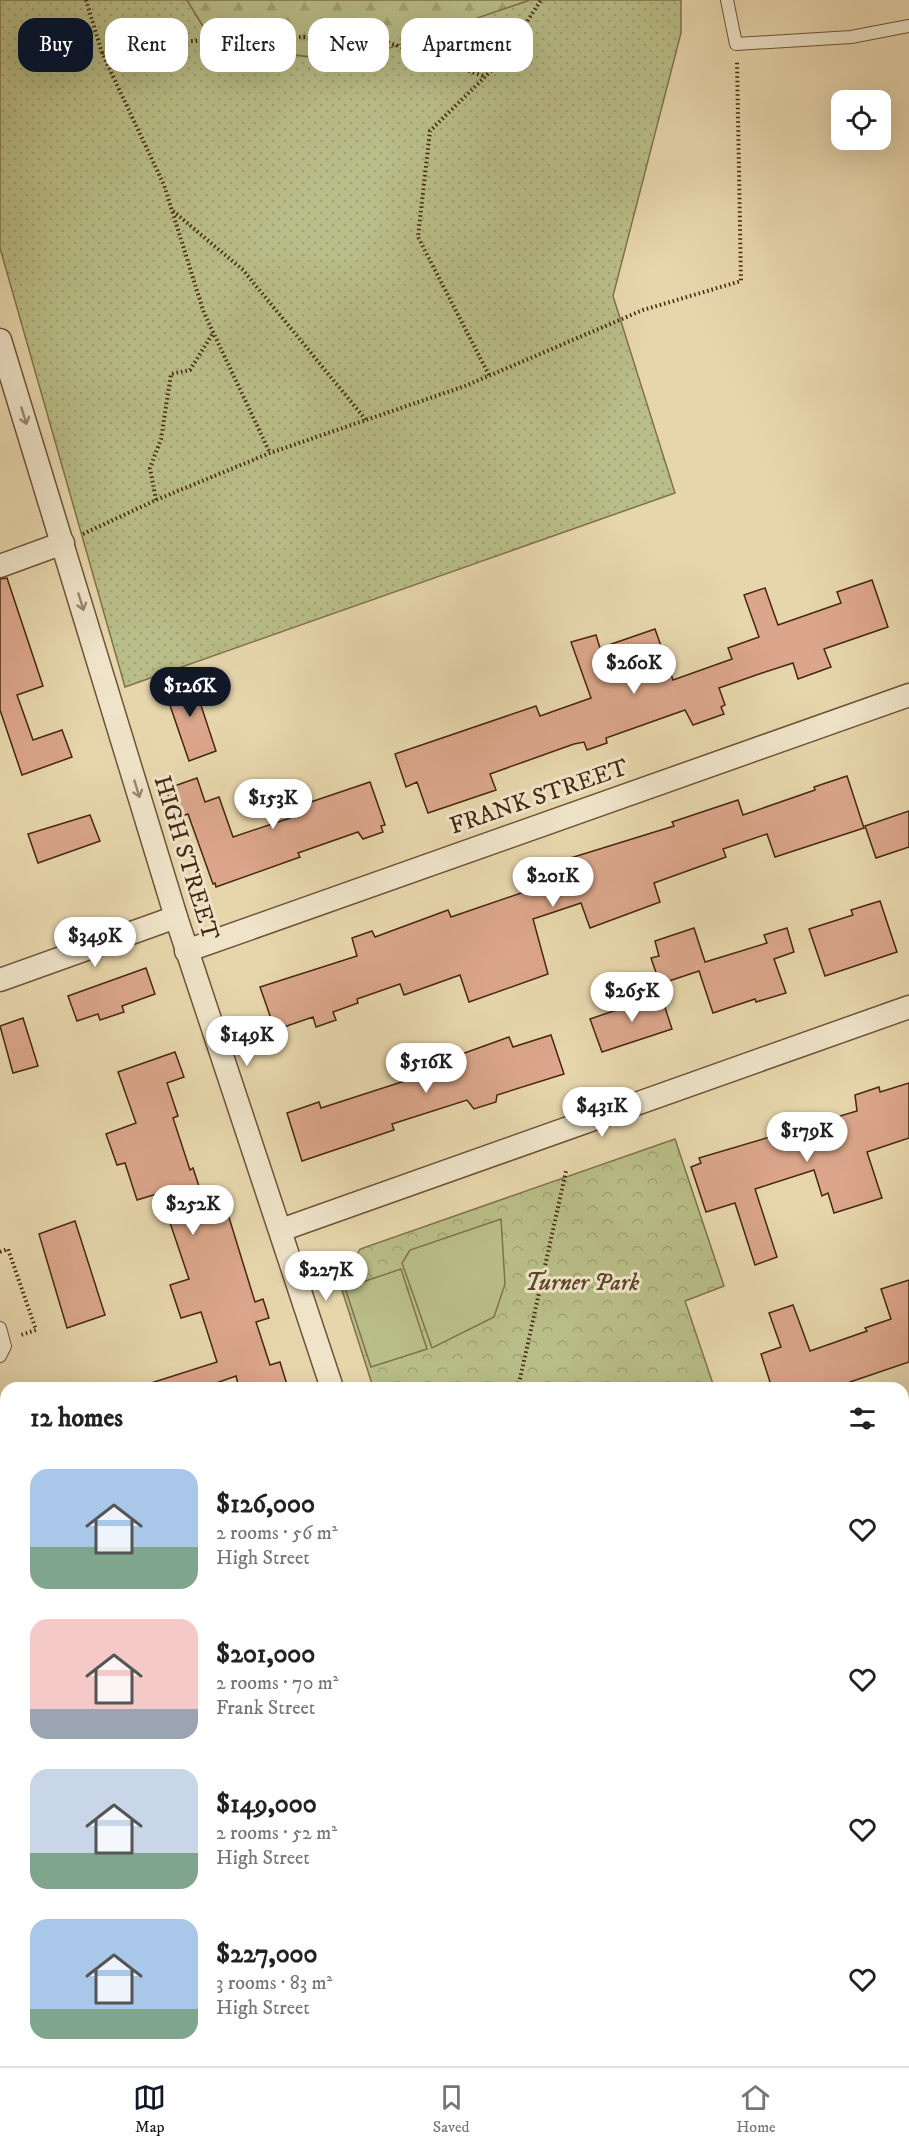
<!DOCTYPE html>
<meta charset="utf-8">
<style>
:root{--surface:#fff;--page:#f6f6f6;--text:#222;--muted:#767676;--line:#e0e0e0;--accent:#111827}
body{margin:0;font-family:"IM FELL DW Pica",serif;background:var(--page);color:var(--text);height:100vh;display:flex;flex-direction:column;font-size:22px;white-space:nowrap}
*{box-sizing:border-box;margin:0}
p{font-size:20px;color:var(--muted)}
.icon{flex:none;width:33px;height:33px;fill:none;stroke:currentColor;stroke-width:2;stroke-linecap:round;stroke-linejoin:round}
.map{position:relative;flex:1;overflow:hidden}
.drawer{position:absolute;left:0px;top:1382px;width:909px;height:686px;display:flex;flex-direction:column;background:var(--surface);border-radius:18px 18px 0 0;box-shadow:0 6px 24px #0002}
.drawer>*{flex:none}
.hud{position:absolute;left:18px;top:18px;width:600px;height:54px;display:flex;gap:12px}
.fabs{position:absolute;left:831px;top:90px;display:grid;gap:12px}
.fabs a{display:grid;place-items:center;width:60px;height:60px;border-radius:12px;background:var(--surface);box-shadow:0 6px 24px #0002;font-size:30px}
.price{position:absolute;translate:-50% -51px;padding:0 14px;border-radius:21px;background:#fff;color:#222;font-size:20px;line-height:39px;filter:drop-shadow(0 2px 3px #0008)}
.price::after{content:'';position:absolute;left:50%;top:36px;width:18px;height:14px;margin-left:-9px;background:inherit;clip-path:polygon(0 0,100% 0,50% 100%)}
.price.selected{background:var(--accent);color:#fff}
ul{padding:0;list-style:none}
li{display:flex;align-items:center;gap:18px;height:150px;padding:0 30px}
li span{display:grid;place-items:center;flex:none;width:168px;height:120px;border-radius:18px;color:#555}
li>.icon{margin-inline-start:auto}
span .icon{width:72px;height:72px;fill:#fffc;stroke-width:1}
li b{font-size:26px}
h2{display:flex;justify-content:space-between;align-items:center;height:72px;padding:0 30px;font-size:26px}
.chip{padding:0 21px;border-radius:18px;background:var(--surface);box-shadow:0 6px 24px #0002;font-size:21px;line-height:54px}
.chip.selected{background:var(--accent);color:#fff}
.dock{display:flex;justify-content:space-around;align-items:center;height:84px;border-top:2px solid var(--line);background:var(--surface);font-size:16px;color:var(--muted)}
.dock a{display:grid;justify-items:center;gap:3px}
.dock .selected{color:var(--accent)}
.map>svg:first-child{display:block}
.grass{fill:url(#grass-dots);stroke:#80724c;stroke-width:1.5}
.forest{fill:url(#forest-firs);stroke:#80724c;stroke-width:1.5}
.park{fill:url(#park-crowns);stroke:#80724c;stroke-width:1.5}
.pitch{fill:#b9bd87;stroke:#80724c;stroke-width:1.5}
.building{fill:#dba68b;stroke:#462712;stroke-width:1.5}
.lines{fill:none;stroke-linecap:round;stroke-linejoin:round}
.service-casing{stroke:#6e5338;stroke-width:14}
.minor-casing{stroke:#6e5338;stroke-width:25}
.path{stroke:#462712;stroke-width:4;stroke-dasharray:1.5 3;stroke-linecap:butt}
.service{stroke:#efe4c9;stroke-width:12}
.minor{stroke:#efe4c9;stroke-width:22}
.oneway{stroke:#9a866e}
.labels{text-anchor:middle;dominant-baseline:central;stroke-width:6;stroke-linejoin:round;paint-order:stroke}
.street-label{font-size:24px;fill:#462712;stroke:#efe4c9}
.park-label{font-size:24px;font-style:italic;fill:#5d4529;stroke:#efe4c9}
</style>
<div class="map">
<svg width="909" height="2066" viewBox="0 0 909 2066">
<defs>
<pattern id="grass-dots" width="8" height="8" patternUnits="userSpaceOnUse" patternTransform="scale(1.5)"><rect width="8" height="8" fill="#b9bd87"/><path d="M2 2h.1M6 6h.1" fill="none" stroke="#a0a274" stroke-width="1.8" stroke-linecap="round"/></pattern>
<pattern id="forest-firs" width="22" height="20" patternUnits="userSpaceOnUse" patternTransform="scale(1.5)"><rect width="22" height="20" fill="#b9bd87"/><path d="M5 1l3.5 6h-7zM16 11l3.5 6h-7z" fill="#a0a274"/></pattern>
<pattern id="park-crowns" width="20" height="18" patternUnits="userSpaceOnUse" patternTransform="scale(1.5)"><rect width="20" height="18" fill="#b9bd87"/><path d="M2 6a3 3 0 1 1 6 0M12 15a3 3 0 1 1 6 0" fill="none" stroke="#a0a274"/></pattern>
</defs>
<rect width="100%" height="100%" fill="#e7d6ac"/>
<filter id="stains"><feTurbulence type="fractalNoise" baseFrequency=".00333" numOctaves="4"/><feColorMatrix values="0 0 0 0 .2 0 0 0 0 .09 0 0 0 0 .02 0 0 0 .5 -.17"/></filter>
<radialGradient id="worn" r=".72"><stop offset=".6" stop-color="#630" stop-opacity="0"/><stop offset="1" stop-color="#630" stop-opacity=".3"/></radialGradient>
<!-- grass -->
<polygon class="grass" points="0,0 187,0 214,44 347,62 530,0 681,0 681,33 613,296 675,493 125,687 0,248"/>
<!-- forest -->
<polygon class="forest" points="187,0 530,0 348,62 214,44"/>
<!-- park -->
<polygon class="park" points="675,1139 724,1286 685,1301 714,1387 373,1387 341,1287 360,1249"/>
<!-- pitch -->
<g class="pitch">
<polygon points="501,1219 505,1284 494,1317 432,1348 402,1263 410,1250"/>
<polygon points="401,1269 427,1349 371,1367 345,1288"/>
</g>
<!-- building -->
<g class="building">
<polygon points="7,578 43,686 17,695 33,740 62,730 72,757 22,775 0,710 0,579"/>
<polygon points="872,580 888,627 824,649 831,667 798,679 793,663 762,673 719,688 725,705 721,707 724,714 693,725 685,710 606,738 607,743 587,750 584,742 574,744 490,774 496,790 428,813 417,782 406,787 395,754 536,706 540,716 591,698 571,642 596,635 600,648 655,629 673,680 732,659 728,648 759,637 744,595 765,588 778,625 841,603 837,592"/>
<polygon points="191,675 216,751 189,761 163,685"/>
<polygon points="847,776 864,828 775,857 767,834 723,849 726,857 654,883 660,902 590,928 581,903 533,919 548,974 469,1002 460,975 404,995 400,984 357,999 358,1003 333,1012 336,1020 316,1027 313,1017 275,1030 260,987 357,956 352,938 372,931 375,937 448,910 451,917 527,891 526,885 568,871 564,860 674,826 672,822 738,800 743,815 815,790 814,787"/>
<polygon points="197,778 205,802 219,797 233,837 290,818 287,810 370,782 385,825 381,826 383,832 363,839 358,832 298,853 300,857 216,887 215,883 213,884 188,814 176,818 166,789"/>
<polygon points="909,811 909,847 876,858 865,826"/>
<polygon points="90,815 100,841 38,863 28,834"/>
<polygon points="880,901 897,952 825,976 809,929 853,915 851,910"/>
<polygon points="694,928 705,962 767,943 764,935 787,928 794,952 774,959 786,993 756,1002 755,999 713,1013 699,971 660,984 651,958 659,956 655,941"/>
<polygon points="146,968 155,994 122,1006 124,1012 100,1020 98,1014 77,1021 68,996"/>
<polygon points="660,992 672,1029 602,1052 590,1019 634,1004 633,1002"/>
<polygon points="23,1018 38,1066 13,1073 0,1026"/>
<polygon points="551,1035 564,1074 497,1095 496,1102 474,1109 467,1100 392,1124 394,1130 302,1161 287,1113 319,1102 321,1108 414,1078 412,1072 509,1037 513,1047"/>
<polygon points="175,1052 184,1077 167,1083 178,1116 173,1118 190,1170 193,1168 209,1217 227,1211 255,1302 263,1299 269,1318 256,1322 270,1365 280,1362 288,1388 239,1388 236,1376 202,1388 152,1388 151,1383 217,1362 201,1312 181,1318 170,1285 189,1279 160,1193 137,1200 125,1163 117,1165 106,1134 136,1123 118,1072"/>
<polygon points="909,1083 909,1138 867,1152 882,1198 834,1213 828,1193 822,1196 814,1170 755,1189 777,1257 755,1265 735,1203 706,1212 691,1167 701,1163 699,1158 857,1111 855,1095 879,1087 880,1092"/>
<polygon points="75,1221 105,1315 67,1328 39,1234"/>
<polygon points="909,1280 909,1362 850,1382 852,1388 772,1388 761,1354 781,1347 769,1313 793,1305 810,1351 867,1331 865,1328 891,1319 881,1289"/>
</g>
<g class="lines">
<defs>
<g id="service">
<polyline points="727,0 736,44 851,37 909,26"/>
<polyline points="0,1328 5,1346 0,1356"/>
</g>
<g id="minor">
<polyline points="0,340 176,917 332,1388"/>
<polyline points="0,566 63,543"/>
<polyline points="186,951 909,695"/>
<polyline points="0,980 176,917"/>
<polyline points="281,1230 909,1007"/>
<polyline points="903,1422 909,1420"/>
<polyline points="0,1571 6,1568"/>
<polyline points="903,1905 909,1903"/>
<polyline points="0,1919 6,1917"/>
<polyline points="70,2061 72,2066"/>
<polyline points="524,2061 526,2066"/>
</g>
</defs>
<!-- service casing -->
<use href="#service" class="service-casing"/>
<!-- minor casing -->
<use href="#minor" class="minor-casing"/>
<!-- path -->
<g class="path">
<polyline points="86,0 102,53 164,185 204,313 270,453"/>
<polyline points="102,53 166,43 246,37 373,37 486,77"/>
<polyline points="173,211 243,270 366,420"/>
<polyline points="489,375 418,237 430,131 502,60 541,0"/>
<polyline points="156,500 150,468 161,439 171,374 190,370 213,333"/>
<polyline points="83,534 156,500 270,453 465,386 643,310 741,281 737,61"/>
<polyline points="0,1252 8,1249 36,1330 21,1335"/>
<polyline points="518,1388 566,1171"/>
</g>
<!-- service -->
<use href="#service" class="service"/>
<!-- minor -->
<use href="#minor" class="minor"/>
</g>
<!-- one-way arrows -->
<defs><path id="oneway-shaft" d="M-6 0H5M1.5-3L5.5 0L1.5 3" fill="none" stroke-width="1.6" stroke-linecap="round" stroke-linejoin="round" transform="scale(1.5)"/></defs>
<g class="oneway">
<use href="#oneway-shaft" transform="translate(24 416) rotate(73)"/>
<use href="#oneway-shaft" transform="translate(81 602) rotate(73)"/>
<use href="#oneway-shaft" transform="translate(137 789) rotate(73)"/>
</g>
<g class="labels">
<!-- street labels -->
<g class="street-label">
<text transform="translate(539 797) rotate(-19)">FRANK STREET</text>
<text transform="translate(186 858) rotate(73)">HIGH STREET</text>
</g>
<!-- park labels -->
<g class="park-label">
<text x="582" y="1283">Turner Park</text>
</g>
</g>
<rect width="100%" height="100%" filter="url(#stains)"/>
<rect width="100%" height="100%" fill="url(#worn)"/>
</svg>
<div class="fabs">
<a><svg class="icon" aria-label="locate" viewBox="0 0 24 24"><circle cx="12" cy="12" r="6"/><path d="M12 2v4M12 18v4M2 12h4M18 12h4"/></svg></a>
</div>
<b class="price" style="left:634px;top:695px">$260K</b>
<b class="price selected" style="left:190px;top:718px">$126K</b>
<b class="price" style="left:273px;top:830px">$153K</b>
<b class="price" style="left:553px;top:908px">$201K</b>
<b class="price" style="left:95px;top:968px">$349K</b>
<b class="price" style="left:632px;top:1023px">$265K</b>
<b class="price" style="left:247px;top:1067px">$149K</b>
<b class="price" style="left:426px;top:1094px">$516K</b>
<b class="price" style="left:602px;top:1138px">$431K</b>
<b class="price" style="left:807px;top:1163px">$179K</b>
<b class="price" style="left:193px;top:1236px">$252K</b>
<b class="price" style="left:326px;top:1302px">$227K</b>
<div class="hud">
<a class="chip selected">Buy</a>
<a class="chip">Rent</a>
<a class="chip">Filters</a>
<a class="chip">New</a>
<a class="chip">Apartment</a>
</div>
<section class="drawer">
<h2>12 homes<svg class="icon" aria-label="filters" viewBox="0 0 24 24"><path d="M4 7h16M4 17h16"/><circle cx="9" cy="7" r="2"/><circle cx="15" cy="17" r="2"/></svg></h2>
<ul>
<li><span style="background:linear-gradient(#a9c7e8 65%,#7fa58c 0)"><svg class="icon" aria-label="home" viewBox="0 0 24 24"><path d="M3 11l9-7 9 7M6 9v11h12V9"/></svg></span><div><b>$126,000</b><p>2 rooms · 56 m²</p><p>High Street</p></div><svg class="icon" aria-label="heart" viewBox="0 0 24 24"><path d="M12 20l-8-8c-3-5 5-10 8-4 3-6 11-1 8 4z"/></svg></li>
<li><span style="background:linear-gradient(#f6c9c9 75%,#9aa5b1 0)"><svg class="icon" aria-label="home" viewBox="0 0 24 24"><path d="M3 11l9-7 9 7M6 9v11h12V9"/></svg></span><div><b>$201,000</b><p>2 rooms · 70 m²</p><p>Frank Street</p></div><svg class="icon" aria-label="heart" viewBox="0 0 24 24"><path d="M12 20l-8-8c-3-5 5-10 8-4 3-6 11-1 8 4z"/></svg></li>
<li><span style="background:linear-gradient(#c9d6e8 70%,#7fa58c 0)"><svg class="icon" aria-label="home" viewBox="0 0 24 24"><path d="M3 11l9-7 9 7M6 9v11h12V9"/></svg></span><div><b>$149,000</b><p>2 rooms · 52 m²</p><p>High Street</p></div><svg class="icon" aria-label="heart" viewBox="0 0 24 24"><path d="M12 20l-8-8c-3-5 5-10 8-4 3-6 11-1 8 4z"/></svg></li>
<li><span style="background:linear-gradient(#a9c7e8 75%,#7fa58c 0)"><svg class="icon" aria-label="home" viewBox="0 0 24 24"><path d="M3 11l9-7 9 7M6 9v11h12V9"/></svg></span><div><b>$227,000</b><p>3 rooms · 83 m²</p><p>High Street</p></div><svg class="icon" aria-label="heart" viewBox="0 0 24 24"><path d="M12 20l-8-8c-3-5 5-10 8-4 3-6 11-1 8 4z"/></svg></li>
</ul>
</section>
</div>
<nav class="dock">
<a class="selected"><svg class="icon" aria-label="map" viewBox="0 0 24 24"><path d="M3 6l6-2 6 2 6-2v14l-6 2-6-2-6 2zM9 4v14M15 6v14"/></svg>Map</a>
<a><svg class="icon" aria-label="saved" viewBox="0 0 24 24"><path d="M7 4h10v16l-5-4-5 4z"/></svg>Saved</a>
<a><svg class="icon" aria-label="home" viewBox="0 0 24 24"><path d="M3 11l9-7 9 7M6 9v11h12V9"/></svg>Home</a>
</nav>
